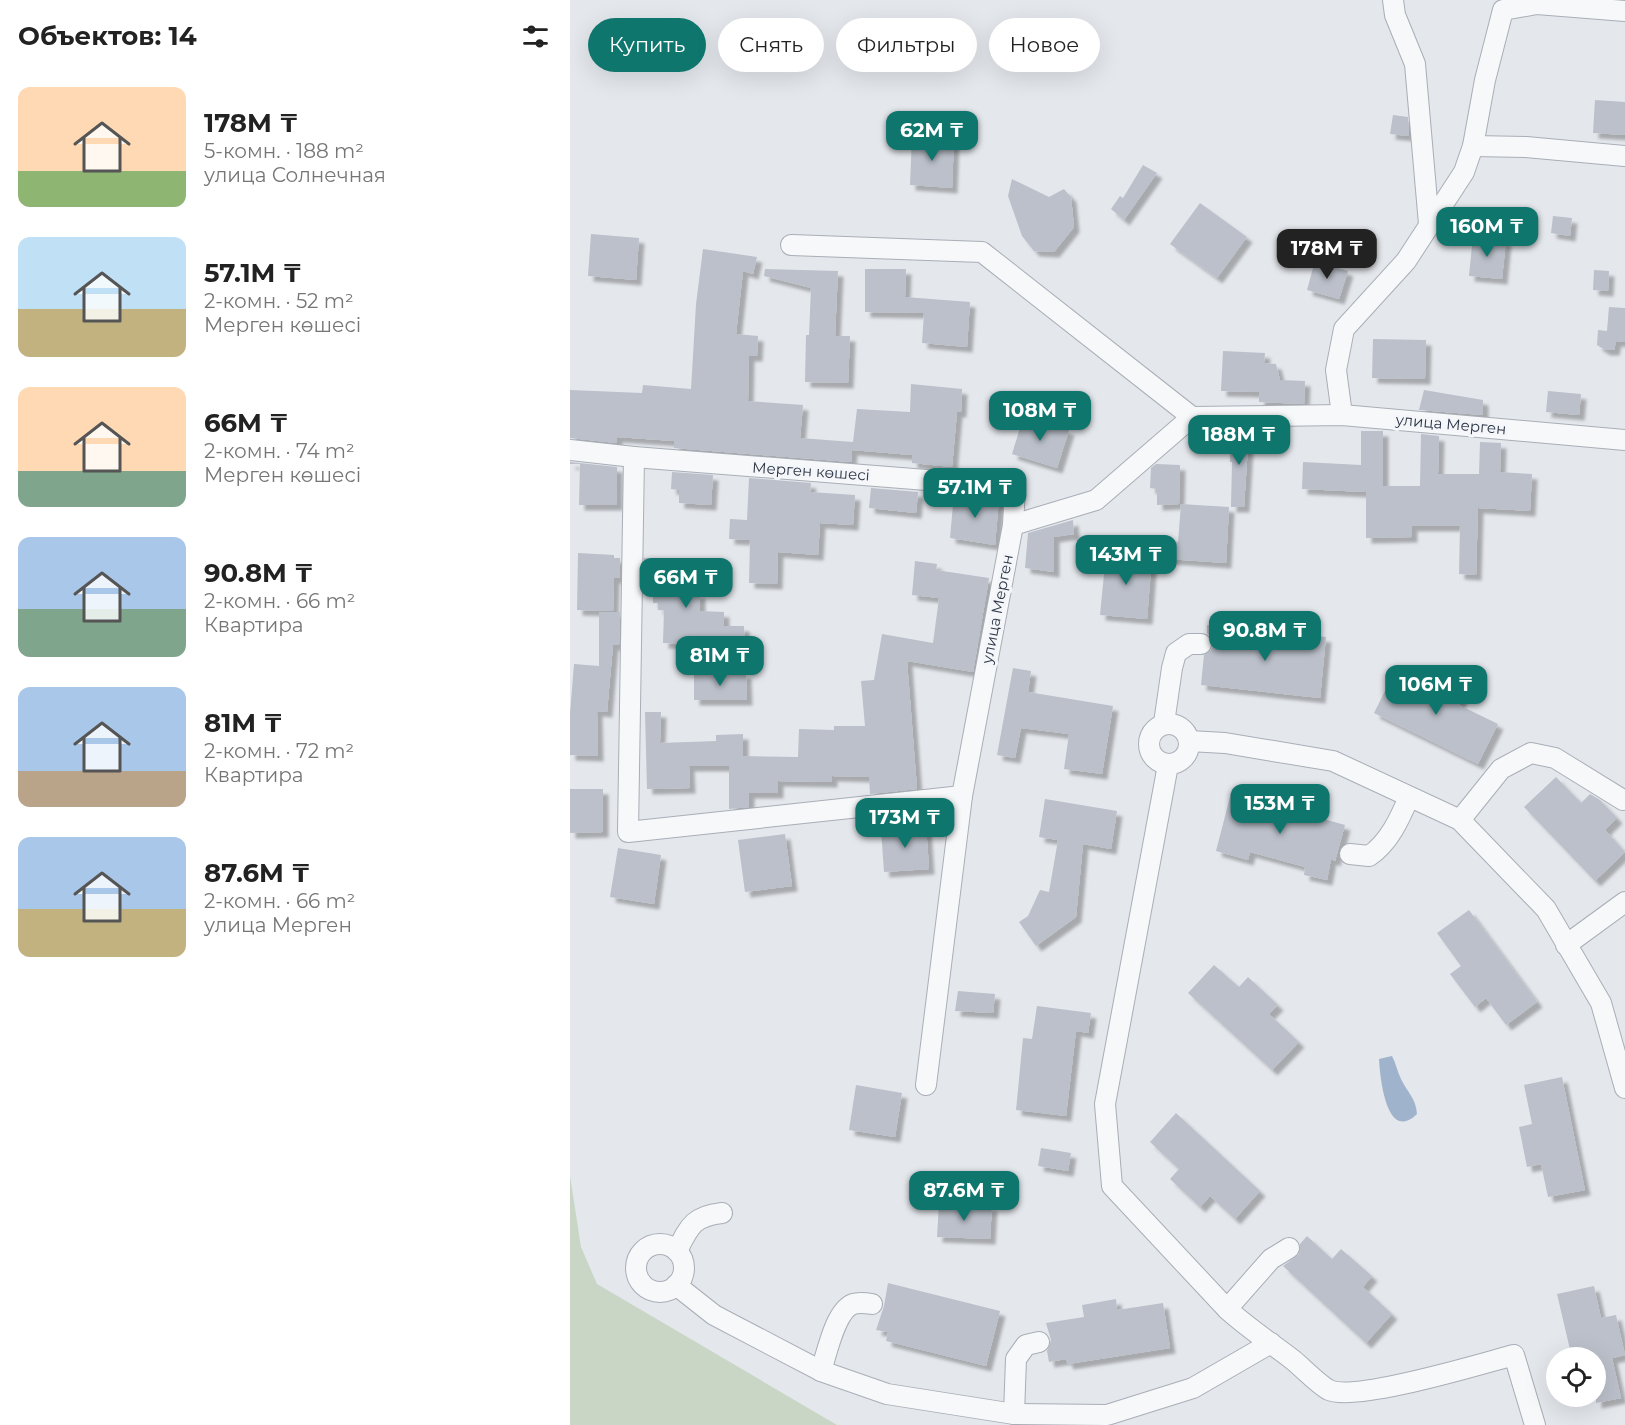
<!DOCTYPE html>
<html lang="ru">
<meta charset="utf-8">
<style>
:root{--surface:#fff;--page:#f2f2f2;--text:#222;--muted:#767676;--accent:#0f766e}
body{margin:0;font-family:Montserrat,sans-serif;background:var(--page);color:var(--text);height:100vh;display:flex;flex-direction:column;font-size:22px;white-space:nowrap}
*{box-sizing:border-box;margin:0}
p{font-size:20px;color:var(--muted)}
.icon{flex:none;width:33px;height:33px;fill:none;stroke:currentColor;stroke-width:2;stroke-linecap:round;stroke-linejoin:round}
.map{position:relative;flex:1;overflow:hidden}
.details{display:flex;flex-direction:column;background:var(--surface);width:570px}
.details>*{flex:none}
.top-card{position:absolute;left:18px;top:18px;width:570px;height:54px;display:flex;gap:12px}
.tools{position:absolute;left:976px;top:1347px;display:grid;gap:12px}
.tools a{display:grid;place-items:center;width:60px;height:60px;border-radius:50%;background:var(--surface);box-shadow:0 6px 24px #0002;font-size:30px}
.price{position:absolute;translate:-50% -51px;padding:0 14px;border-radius:12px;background:var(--accent);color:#fff;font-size:20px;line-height:39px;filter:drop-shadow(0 2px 3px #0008)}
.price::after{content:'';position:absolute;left:50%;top:36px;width:18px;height:14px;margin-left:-9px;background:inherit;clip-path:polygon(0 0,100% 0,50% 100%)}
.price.on{background:#222;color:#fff}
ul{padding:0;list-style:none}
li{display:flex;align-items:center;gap:18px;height:150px;padding:0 18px}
li span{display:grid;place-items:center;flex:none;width:168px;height:120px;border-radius:12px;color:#555}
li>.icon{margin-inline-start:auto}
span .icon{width:72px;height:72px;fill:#fffc;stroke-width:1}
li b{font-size:26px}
h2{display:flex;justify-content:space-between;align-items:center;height:72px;padding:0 18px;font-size:26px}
.tag{padding:0 21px;border-radius:27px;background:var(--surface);box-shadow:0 6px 24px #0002;font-size:21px;line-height:54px}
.tag.on{background:var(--accent);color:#fff}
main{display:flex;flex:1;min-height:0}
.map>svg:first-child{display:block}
.green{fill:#c9d6c5}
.water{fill:#9fb4cc}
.building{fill:#bbc0ca;filter:url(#shadow)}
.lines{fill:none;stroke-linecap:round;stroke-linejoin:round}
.minor-casing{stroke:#a9aeb7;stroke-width:22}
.minor{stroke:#f7f8fa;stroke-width:20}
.labels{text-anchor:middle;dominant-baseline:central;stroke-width:6;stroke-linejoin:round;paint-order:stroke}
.street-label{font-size:15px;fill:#2b3445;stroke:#f4f6f9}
</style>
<main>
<section class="details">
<h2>Объектов: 14<svg class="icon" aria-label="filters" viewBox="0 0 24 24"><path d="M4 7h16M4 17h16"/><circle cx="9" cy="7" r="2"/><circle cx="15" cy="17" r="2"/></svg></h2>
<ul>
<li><span style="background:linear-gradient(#ffd9b3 70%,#8fb573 0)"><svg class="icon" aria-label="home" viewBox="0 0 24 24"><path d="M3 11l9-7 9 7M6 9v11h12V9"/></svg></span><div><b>178M ₸</b><p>5-комн. · 188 m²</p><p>улица Солнечная</p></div></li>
<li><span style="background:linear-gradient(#bfe0f5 60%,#c2b280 0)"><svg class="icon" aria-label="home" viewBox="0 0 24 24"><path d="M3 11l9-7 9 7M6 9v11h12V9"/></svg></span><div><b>57.1M ₸</b><p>2-комн. · 52 m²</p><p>Мерген көшесі</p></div></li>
<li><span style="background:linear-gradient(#ffd9b3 70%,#7fa58c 0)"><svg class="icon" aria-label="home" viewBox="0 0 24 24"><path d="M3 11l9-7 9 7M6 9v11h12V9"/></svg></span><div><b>66M ₸</b><p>2-комн. · 74 m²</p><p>Мерген көшесі</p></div></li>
<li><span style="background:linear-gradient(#a9c7e8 60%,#7fa58c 0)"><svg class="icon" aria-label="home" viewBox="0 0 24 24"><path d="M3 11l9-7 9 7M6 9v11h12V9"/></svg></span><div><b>90.8M ₸</b><p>2-комн. · 66 m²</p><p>Квартира</p></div></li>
<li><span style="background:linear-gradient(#a9c7e8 70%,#b9a48a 0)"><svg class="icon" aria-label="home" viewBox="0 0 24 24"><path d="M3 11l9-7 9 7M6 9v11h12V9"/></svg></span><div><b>81M ₸</b><p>2-комн. · 72 m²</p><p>Квартира</p></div></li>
<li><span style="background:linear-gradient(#a9c7e8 60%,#c2b280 0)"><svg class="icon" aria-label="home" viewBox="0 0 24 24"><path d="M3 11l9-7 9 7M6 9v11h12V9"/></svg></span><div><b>87.6M ₸</b><p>2-комн. · 66 m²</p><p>улица Мерген</p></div></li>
</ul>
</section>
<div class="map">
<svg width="1055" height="1425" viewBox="0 0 1055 1425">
<defs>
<filter id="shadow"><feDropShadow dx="5.5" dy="5.5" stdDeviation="1.5" flood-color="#0004"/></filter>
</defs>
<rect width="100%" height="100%" fill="#e4e7ec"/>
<!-- green -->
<polygon class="green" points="0,1176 11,1247 27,1284 267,1425 0,1425"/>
<!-- water -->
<path class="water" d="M822 1056C826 1063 827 1071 831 1079 837 1092 846 1098 847 1114 816 1144 810 1076 809 1059Z"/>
<!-- building -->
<g class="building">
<polygon points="1025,100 1055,102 1055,135 1023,133"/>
<polygon points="823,115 838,117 839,136 820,134"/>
<polygon points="342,137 384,138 382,188 340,185"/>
<polygon points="573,165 587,173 554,220 541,209 550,196 553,198"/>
<polygon points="442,179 479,197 494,189 501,197 504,227 484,252 464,251 452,236 438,196"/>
<polygon points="630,203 677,237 647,278 600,244"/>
<polygon points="983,216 1002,218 1000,236 981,233"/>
<polygon points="21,234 69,238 66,280 18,276"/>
<polygon points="903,236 936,240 932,279 899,276"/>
<polygon points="133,249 187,257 183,274 173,271 166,334 188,336 187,356 179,356 178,401 233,405 230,438 283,442 287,409 340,412 341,384 392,389 391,412 387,412 382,467 342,463 342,455 282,450 281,462 104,448 104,441 47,437 47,443 0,438 0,390 72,393 73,385 121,389 126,304"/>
<polygon points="745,261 778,271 769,299 737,290"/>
<polygon points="195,269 268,271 265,336 280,336 278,383 235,382 236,335 239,335 241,288 194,276"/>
<polygon points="295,269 336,269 335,297 400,302 397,347 352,343 354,313 295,312"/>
<polygon points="1024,270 1039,271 1038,291 1023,290"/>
<polygon points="1039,307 1055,308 1055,342 1046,341 1044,350 1035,350 1027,345 1028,330 1037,331"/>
<polygon points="803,339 856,340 855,379 802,378"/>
<polygon points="653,351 695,353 694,363 706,364 710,380 735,381 734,404 689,402 689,392 651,391"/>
<polygon points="854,390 913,400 913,415 849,410"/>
<polygon points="978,391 1011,394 1009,415 976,412"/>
<polygon points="454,415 499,430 487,468 442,454"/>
<polygon points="661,430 679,431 674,507 661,507 662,462 660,462"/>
<polygon points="791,431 813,431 813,486 850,486 851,434 869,436 868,474 909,474 910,442 931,443 930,472 962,474 960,511 908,508 906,575 889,574 890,526 842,526 842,537 796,538 796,492 732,489 733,462 791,465"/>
<polygon points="0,462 47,467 47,505 9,505 10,464 0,464"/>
<polygon points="586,464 610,465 609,504 587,505 587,489 580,488 581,468"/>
<polygon points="102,472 143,475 141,505 109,503 109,490 101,489"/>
<polygon points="179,478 241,483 240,492 285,495 283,525 250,523 248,555 208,552 207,584 179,583 180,540 159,539 160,519 177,520"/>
<polygon points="301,488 348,492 346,513 299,508"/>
<polygon points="384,494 429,498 425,545 380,538"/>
<polygon points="611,504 659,507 656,563 598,559 600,540 608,542"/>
<polygon points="503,520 504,534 484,537 484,572 455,568 458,533"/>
<polygon points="8,553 44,555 44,558 50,558 50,578 44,578 43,611 7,610"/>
<polygon points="536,554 582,557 577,619 530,615"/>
<polygon points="74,558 113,559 112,592 130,593 130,611 154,612 154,626 174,626 175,645 93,643 94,610 88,610 88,603 83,603 83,579 74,579"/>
<polygon points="345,561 367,564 366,570 419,578 403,672 337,661 347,789 300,794 299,777 262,776 262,782 208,781 208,793 179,793 179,807 159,809 159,766 119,766 120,788 77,789 75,712 91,712 90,743 146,741 146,735 173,734 173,756 228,757 229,729 264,730 264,726 295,726 291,681 304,680 312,634 363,643 369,598 342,595"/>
<polygon points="29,612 50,612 49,645 43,645 37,712 27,711 28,756 0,755 0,714 4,664 29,666"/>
<polygon points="637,625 756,637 750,698 631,685 634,655 641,650 643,645 641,638 637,633"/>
<polygon points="443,668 461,671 458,692 543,706 532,774 494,769 499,734 451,728 445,758 427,755"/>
<polygon points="825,671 858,687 863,678 894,693 889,705 928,724 908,764 804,713"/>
<polygon points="124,673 176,673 177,700 124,700"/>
<polygon points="986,777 1011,803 1020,794 1030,800 1047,818 1035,830 1055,852 1025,881 954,807"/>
<polygon points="0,789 33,789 33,832 0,833"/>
<polygon points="661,793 775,825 765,861 761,859 757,880 734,875 735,867 680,852 678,860 646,851"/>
<polygon points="475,799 547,811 541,849 513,844 506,917 466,946 449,922 458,916 470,890 479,892 488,840 469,837"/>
<polygon points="356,825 359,869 314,872 311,829"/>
<polygon points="215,834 222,886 175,892 168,840"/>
<polygon points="48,848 91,855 84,904 40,897"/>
<polygon points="899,910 967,1002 936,1025 916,998 905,1007 880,974 891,966 867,933"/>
<polygon points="644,965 669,987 678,977 708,1005 699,1014 729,1042 702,1070 618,993"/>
<polygon points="388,991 425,994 423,1013 385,1011"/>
<polygon points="467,1006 521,1013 518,1033 506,1031 496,1116 446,1110 453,1038 462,1039"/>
<polygon points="992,1077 1015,1190 978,1197 971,1164 957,1167 949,1127 962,1124 954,1085"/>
<polygon points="286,1085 332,1093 325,1137 279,1130"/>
<polygon points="606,1113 690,1191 665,1219 640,1196 630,1207 600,1179 609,1169 580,1142"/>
<polygon points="471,1148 501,1153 498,1171 468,1166"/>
<polygon points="369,1204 422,1206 420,1239 367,1237"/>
<polygon points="737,1236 762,1259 771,1249 802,1276 793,1287 822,1314 796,1343 713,1266 729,1254 730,1244"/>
<polygon points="318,1283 430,1311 416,1366 316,1341 318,1332 306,1330 314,1306"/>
<polygon points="1024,1286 1031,1318 1046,1315 1055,1355 1042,1358 1051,1398 1026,1403 1026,1358 1002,1358 987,1294"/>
<polygon points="546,1299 547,1310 593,1303 600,1348 498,1364 496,1359 479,1362 477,1351 481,1340 476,1323 514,1317 512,1305"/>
</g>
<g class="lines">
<defs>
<g id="minor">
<polyline points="823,0 825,15 845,64 859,224"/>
<polyline points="903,146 956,147 1055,156"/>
<polyline points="221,245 412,252 622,417"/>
<polyline points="772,415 766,370 774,329 836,261 894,172 903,146 915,80 933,10 967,4 1055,11"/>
<polyline points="0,450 64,457 445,487 443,525 392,796 356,1085"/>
<polyline points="64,457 58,832 392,796"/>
<polyline points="443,525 526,500 622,417 772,415 1055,440"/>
<polyline points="594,723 602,668 606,653 619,644 631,644"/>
<circle cx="599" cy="744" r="20"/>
<polyline points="619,741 655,743 763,761 890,820 976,909 1031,1003 1055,1088"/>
<polyline points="598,765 535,1104 542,1186 657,1309"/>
<polyline points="890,820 931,769 961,753 985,758 1053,800"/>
<path d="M780 854 799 856C819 843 830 818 839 797"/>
<polyline points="996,945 1055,902"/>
<circle cx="90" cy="1268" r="24"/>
<path d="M719 1248 701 1259 657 1309C678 1328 701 1343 723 1360 733 1368 748 1384 759 1390 786 1402 910 1364 944 1355L965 1425"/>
<path d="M107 1251C119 1227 123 1216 152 1213"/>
<polyline points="106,1285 144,1315 251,1371 317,1394 444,1414 537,1415 623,1388 701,1343"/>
<path d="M251 1371C257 1353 265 1311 283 1304 289 1302 296 1303 302 1304"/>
<polyline points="444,1414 446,1359 456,1345 469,1342"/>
</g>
</defs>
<!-- minor casing -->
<use href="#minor" class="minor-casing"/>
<!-- minor -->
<use href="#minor" class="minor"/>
</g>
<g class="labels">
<!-- street labels -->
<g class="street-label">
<text transform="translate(881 424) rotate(5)">улица Мерген</text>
<text transform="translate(241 471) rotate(4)">Мерген көшесі</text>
<text transform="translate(427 609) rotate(-79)">улица Мерген</text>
</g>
</g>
</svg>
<div class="tools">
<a><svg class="icon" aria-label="locate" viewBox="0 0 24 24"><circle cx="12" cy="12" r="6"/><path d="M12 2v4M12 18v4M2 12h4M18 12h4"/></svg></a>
</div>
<b class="price" style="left:362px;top:162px">62M ₸</b>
<b class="price" style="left:917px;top:258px">160M ₸</b>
<b class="price on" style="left:757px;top:280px">178M ₸</b>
<b class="price" style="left:470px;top:442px">108M ₸</b>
<b class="price" style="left:669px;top:466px">188M ₸</b>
<b class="price" style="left:405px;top:519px">57.1M ₸</b>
<b class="price" style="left:556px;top:586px">143M ₸</b>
<b class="price" style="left:116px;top:609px">66M ₸</b>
<b class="price" style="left:695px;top:662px">90.8M ₸</b>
<b class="price" style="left:150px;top:687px">81M ₸</b>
<b class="price" style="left:866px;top:716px">106M ₸</b>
<b class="price" style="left:710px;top:835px">153M ₸</b>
<b class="price" style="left:335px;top:849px">173M ₸</b>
<b class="price" style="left:394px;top:1222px">87.6M ₸</b>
<div class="top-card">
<a class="tag on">Купить</a>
<a class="tag">Снять</a>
<a class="tag">Фильтры</a>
<a class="tag">Новое</a>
</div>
</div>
</main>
